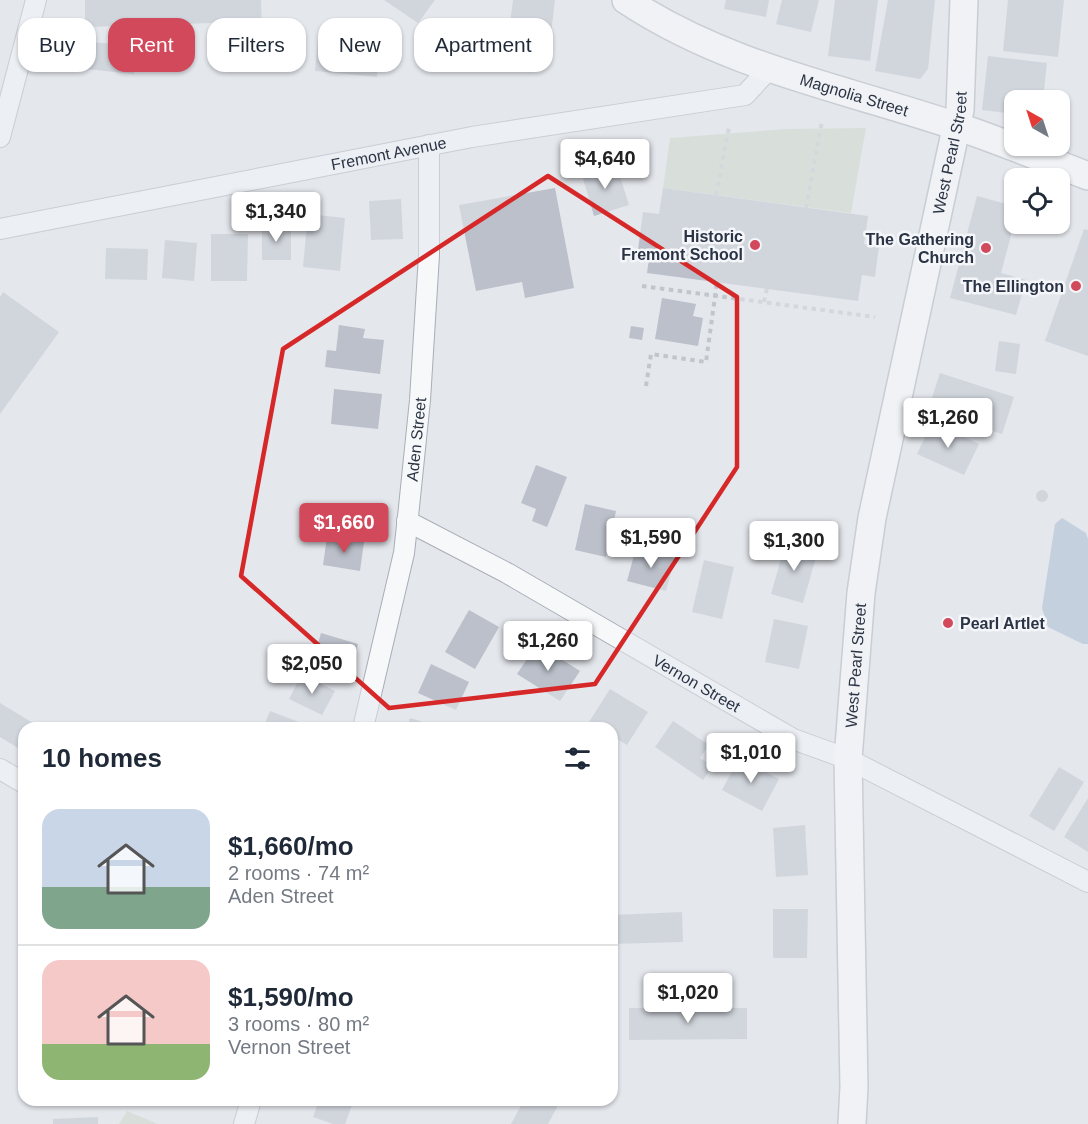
<!DOCTYPE html>
<meta charset="utf-8">
<style>
:root{--surface:#fff;--page:#f6f6f7;--text:#1f2937;--muted:#747a83;--line:#e0e1e3;--accent:#d1495b}
body{margin:0;font-family:Arial,sans-serif;background:var(--page);color:var(--text);height:100vh;display:flex;flex-direction:column;font-size:22px;white-space:nowrap}
*{box-sizing:border-box;margin:0}
p{font-size:20px;color:var(--muted)}
.icon{flex:none;width:33px;height:33px;fill:none;stroke:currentColor;stroke-width:2;stroke-linecap:round;stroke-linejoin:round}
.map{position:relative;flex:1;overflow:hidden}
.panel{position:absolute;left:18px;top:722px;width:600px;height:384px;display:flex;flex-direction:column;background:var(--surface);border-radius:18px;box-shadow:0 2px 4px #0004}
.panel>*{flex:none}
.banner{position:absolute;left:18px;top:18px;width:600px;height:54px;display:flex;gap:12px}
.needle{width:39px;rotate:321deg}
.buttons{position:absolute;left:1004px;top:90px;display:grid;gap:12px}
.buttons a{display:grid;place-items:center;width:66px;height:66px;border-radius:12px;background:var(--surface);box-shadow:0 2px 4px #0004;font-size:30px}
.price{position:absolute;translate:-50% -51px;padding:0 14px;border-radius:6px;background:#fff;color:#222;font-size:20px;line-height:39px;filter:drop-shadow(0 2px 3px #0008)}
.price::after{content:'';position:absolute;left:50%;top:36px;width:18px;height:14px;margin-left:-9px;background:inherit;clip-path:polygon(0 0,100% 0,50% 100%)}
.price.selected{background:var(--accent);color:#fff}
ul{padding:0;list-style:none}
li{display:flex;align-items:center;gap:18px;height:150px;padding:0 24px}
li+li{border-top:2px solid var(--line)}
li span{display:grid;place-items:center;flex:none;width:168px;height:120px;border-radius:18px;color:#555}
li>.icon{margin-inline-start:auto}
span .icon{width:72px;height:72px;fill:#fffc;stroke-width:1}
li b{font-size:26px}
h2{display:flex;justify-content:space-between;align-items:center;height:72px;padding:0 24px;font-size:26px}
.chip{padding:0 21px;border-radius:18px;background:var(--surface);box-shadow:0 2px 4px #0004;font-size:21px;line-height:54px}
.chip.selected{background:var(--accent);color:#fff}
.map>svg:first-child{display:block}
.green{fill:#c9d6c5}
.water{fill:#9fb4cc}
.building{fill:#bbc0ca}
.lines{fill:none;stroke-linecap:round;stroke-linejoin:round}
.street-casing{stroke:#a9aeb7;stroke-width:22}
.secondary-casing{stroke:#a9aeb7;stroke-width:30}
.path{stroke:#c2c5cb;stroke-width:4;stroke-dasharray:4.5 4.5;stroke-linecap:butt}
.street{stroke:#f7f8fa;stroke-width:20}
.secondary{stroke:#fff;stroke-width:27}
.marked{fill:none;stroke:#d62828;stroke-width:4.5;stroke-linejoin:round}
.poi-dot{fill:#d1495b;stroke:#f4f6f9;stroke-width:2}
.labels{text-anchor:middle;dominant-baseline:central;stroke-width:5;stroke-linejoin:round;paint-order:stroke}
.street-label{font-size:16px;fill:#2b3445;stroke:#f4f6f9}
.poi-label{font-size:16px;font-weight:bold;fill:#2b3445;stroke:#f4f6f9;text-anchor:end}
</style>
<div class="map">
<svg width="1088" height="1124" viewBox="0 0 1088 1124">
<rect width="100%" height="100%" fill="#e4e7ec"/>
<!-- green -->
<g class="green">
<polygon points="866,128 851,213 663,188 670,138 786,129"/>
<polygon points="127,1111 158,1124 119,1124"/>
</g>
<!-- water -->
<polygon class="water" points="1062,518 1086,533 1088,539 1088,644 1083,644 1048,627 1042,608 1055,524"/>
<!-- building -->
<g class="building">
<polygon points="85,0 261,0 263,59 213,61 212,23 85,27"/>
<polygon points="384,0 435,0 418,23"/>
<polygon points="513,0 555,0 548,59 506,54"/>
<polygon points="726,0 769,0 766,17 724,9"/>
<polygon points="782,0 819,0 811,32 776,24"/>
<polygon points="835,0 878,0 870,61 828,56"/>
<polygon points="888,0 935,0 928,69 920,79 875,71"/>
<polygon points="1008,0 1064,0 1058,57 1003,51"/>
<polygon points="319,28 382,34 377,77 315,71"/>
<polygon points="68,40 137,46 134,74 66,67"/>
<polygon points="988,56 1047,63 1043,100 1014,100 1014,114 982,110"/>
<polygon points="616,164 629,205 594,216 582,175"/>
<polygon points="555,188 574,288 525,298 522,282 476,291 459,205"/>
<polygon points="663,188 868,216 864,244 879,246 875,277 862,275 858,301 647,273 650,251 638,250 643,212 659,214"/>
<polygon points="977,196 1014,206 1014,224 1001,273 1026,280 1016,315 950,298"/>
<polygon points="401,199 403,239 371,240 369,201"/>
<polygon points="308,214 345,218 340,271 303,267"/>
<rect x="262" y="225" width="29" height="35"/>
<polygon points="1084,229 1088,230 1088,356 1045,341"/>
<polygon points="211,234 248,234 247,281 211,281"/>
<polygon points="165,240 197,243 194,281 162,278"/>
<polygon points="106,248 148,249 147,280 105,279"/>
<polygon points="3,292 59,332 0,414 0,297"/>
<polygon points="662,298 696,304 693,316 703,318 698,346 655,339"/>
<polygon points="339,325 365,329 363,338 384,340 380,374 325,367 327,350 336,351"/>
<polygon points="631,326 644,328 642,340 629,338"/>
<polygon points="999,341 1020,344 1016,374 995,371"/>
<polygon points="940,373 1014,397 1002,434 928,410"/>
<polygon points="334,389 382,394 378,429 331,424"/>
<polygon points="932,422 979,444 964,475 917,454"/>
<polygon points="536,465 567,477 547,527 532,521 536,509 521,503"/>
<circle cx="1042" cy="496" r="6"/>
<polygon points="585,504 616,511 606,557 575,550"/>
<polygon points="327,537 364,542 360,571 323,565"/>
<polygon points="786,541 818,550 803,603 771,594"/>
<polygon points="636,548 675,558 666,591 627,581"/>
<polygon points="704,560 734,567 722,619 692,612"/>
<polygon points="469,610 499,627 475,669 445,652"/>
<polygon points="774,619 808,626 799,669 765,662"/>
<polygon points="321,633 358,644 350,672 313,661"/>
<polygon points="537,644 580,671 560,701 517,674"/>
<polygon points="431,664 469,682 456,710 418,693"/>
<polygon points="302,674 335,691 322,715 289,699"/>
<polygon points="610,689 648,712 627,745 612,736 612,728 598,728 589,722"/>
<polygon points="0,703 33,723 31,728 24,728 24,739 18,748 0,737"/>
<polygon points="270,711 312,727 312,728 263,728"/>
<polygon points="410,718 439,727 439,728 407,728"/>
<polygon points="673,721 709,745 700,758 713,766 703,780 655,747"/>
<polygon points="739,758 779,779 762,811 722,790"/>
<polygon points="1059,767 1084,782 1054,831 1029,816"/>
<polygon points="1088,798 1088,852 1064,837"/>
<polygon points="805,825 808,875 776,877 773,828"/>
<polygon points="773,909 808,909 807,958 773,958"/>
<polygon points="682,912 683,942 612,944 612,915"/>
<polygon points="629,1008 747,1008 747,1039 629,1040"/>
<polygon points="319,1100 354,1100 345,1124 333,1124 313,1117"/>
<polygon points="524,1100 561,1100 548,1124 511,1124"/>
<polygon points="98,1117 98,1124 53,1124 53,1119"/>
</g>
<g class="lines">
<defs>
<g id="street">
<polyline points="0,137 36,0"/>
<path id="s1" d="M0 229 472 137 745 95 769 69"/>
<path id="s2" d="M407 521 507 573 793 739 848 759 1088 882"/>
<path id="s3" d="M363 728 404 553 409 507 420 400 429 255V145"/>
<polyline points="0,769 24,783"/>
<polyline points="244,1124 251,1100"/>
</g>
<g id="secondary">
<path id="s4" d="M626 0C727 67 843 88 956 126 1001 141 1044 159 1088 176"/>
<path id="s5" d="M852 1124 854 1087 848 759 861 593 872 518 960 110 964 0"/>
</g>
</defs>
<!-- street casing -->
<use href="#street" class="street-casing"/>
<!-- secondary casing -->
<use href="#secondary" class="secondary-casing"/>
<!-- path -->
<g class="path">
<polyline points="716,195 729,127"/>
<polyline points="806,208 822,121"/>
<polyline points="642,286 875,317"/>
<polyline points="764,302 767,288"/>
<polyline points="646,386 651,354 706,362 717,282"/>
</g>
<!-- street -->
<use href="#street" class="street"/>
<!-- secondary -->
<use href="#secondary" class="secondary"/>
</g>
<!-- marked area -->
<path d="M0 0H1088V1124H0ZM548 176 737 297V467L595 684 389 708 241 576 283 349Z" fill="#e4e7ec" fill-opacity=".55" fill-rule="evenodd"/>
<path class="marked" d="M548 176 737 297V467L595 684 389 708 241 576 283 349Z"/>
<!-- markers -->
<g class="poi-dot">
<circle cx="755" cy="245" r="6"/>
<circle cx="986" cy="248" r="6"/>
<circle cx="1076" cy="286" r="6"/>
<circle cx="948" cy="623" r="6"/>
</g>
<g class="labels">
<!-- street labels -->
<g class="street-label">
<text stroke="none"><textPath href="#s4" startOffset="248">Magnolia Street</textPath></text>
<text stroke="none"><textPath href="#s5" startOffset="981">West Pearl Street</textPath></text>
<text stroke="none"><textPath href="#s1" startOffset="396">Fremont Avenue</textPath></text>
<text stroke="none"><textPath href="#s3" startOffset="294">Aden Street</textPath></text>
<text stroke="none"><textPath href="#s5" startOffset="459">West Pearl Street</textPath></text>
<text stroke="none"><textPath href="#s2" startOffset="332">Vernon Street</textPath></text>
</g>
<!-- poi labels -->
<g class="poi-label">
<text x="743" y="236">Historic<tspan x="743" dy="18">Fremont School</tspan></text>
<text x="974" y="239">The Gathering<tspan x="974" dy="18">Church</tspan></text>
<text x="1064" y="286">The Ellington</text>
<text x="960" y="623" text-anchor="start">Pearl Artlet</text>
</g>
</g>
</svg>
<div class="buttons">
<a><svg class="needle" viewBox="-14 -14 28 28"><path d="M0-13l5 13h-10z" fill="#e53935"/><path d="M0 13l5-13h-10z" fill="#747a83"/></svg></a>
<a><svg class="icon" aria-label="locate" viewBox="0 0 24 24"><circle cx="12" cy="12" r="6"/><path d="M12 2v4M12 18v4M2 12h4M18 12h4"/></svg></a>
</div>
<b class="price" style="left:605px;top:190px">$4,640</b>
<b class="price" style="left:276px;top:243px">$1,340</b>
<b class="price" style="left:948px;top:449px">$1,260</b>
<b class="price selected" style="left:344px;top:554px">$1,660</b>
<b class="price" style="left:651px;top:569px">$1,590</b>
<b class="price" style="left:794px;top:572px">$1,300</b>
<b class="price" style="left:548px;top:672px">$1,260</b>
<b class="price" style="left:312px;top:695px">$2,050</b>
<b class="price" style="left:751px;top:784px">$1,010</b>
<b class="price" style="left:688px;top:1024px">$1,020</b>
<div class="banner">
<a class="chip">Buy</a>
<a class="chip selected">Rent</a>
<a class="chip">Filters</a>
<a class="chip">New</a>
<a class="chip">Apartment</a>
</div>
<section class="panel">
<h2>10 homes<svg class="icon" aria-label="filters" viewBox="0 0 24 24"><path d="M4 7h16M4 17h16"/><circle cx="9" cy="7" r="2"/><circle cx="15" cy="17" r="2"/></svg></h2>
<ul>
<li><span style="background:linear-gradient(#c9d6e8 65%,#7fa58c 0)"><svg class="icon" aria-label="home" viewBox="0 0 24 24"><path d="M3 11l9-7 9 7M6 9v11h12V9"/></svg></span><div><b>$1,660/mo</b><p>2 rooms · 74 m²</p><p>Aden Street</p></div></li>
<li><span style="background:linear-gradient(#f6c9c9 70%,#8fb573 0)"><svg class="icon" aria-label="home" viewBox="0 0 24 24"><path d="M3 11l9-7 9 7M6 9v11h12V9"/></svg></span><div><b>$1,590/mo</b><p>3 rooms · 80 m²</p><p>Vernon Street</p></div></li>
</ul>
</section>
</div>
